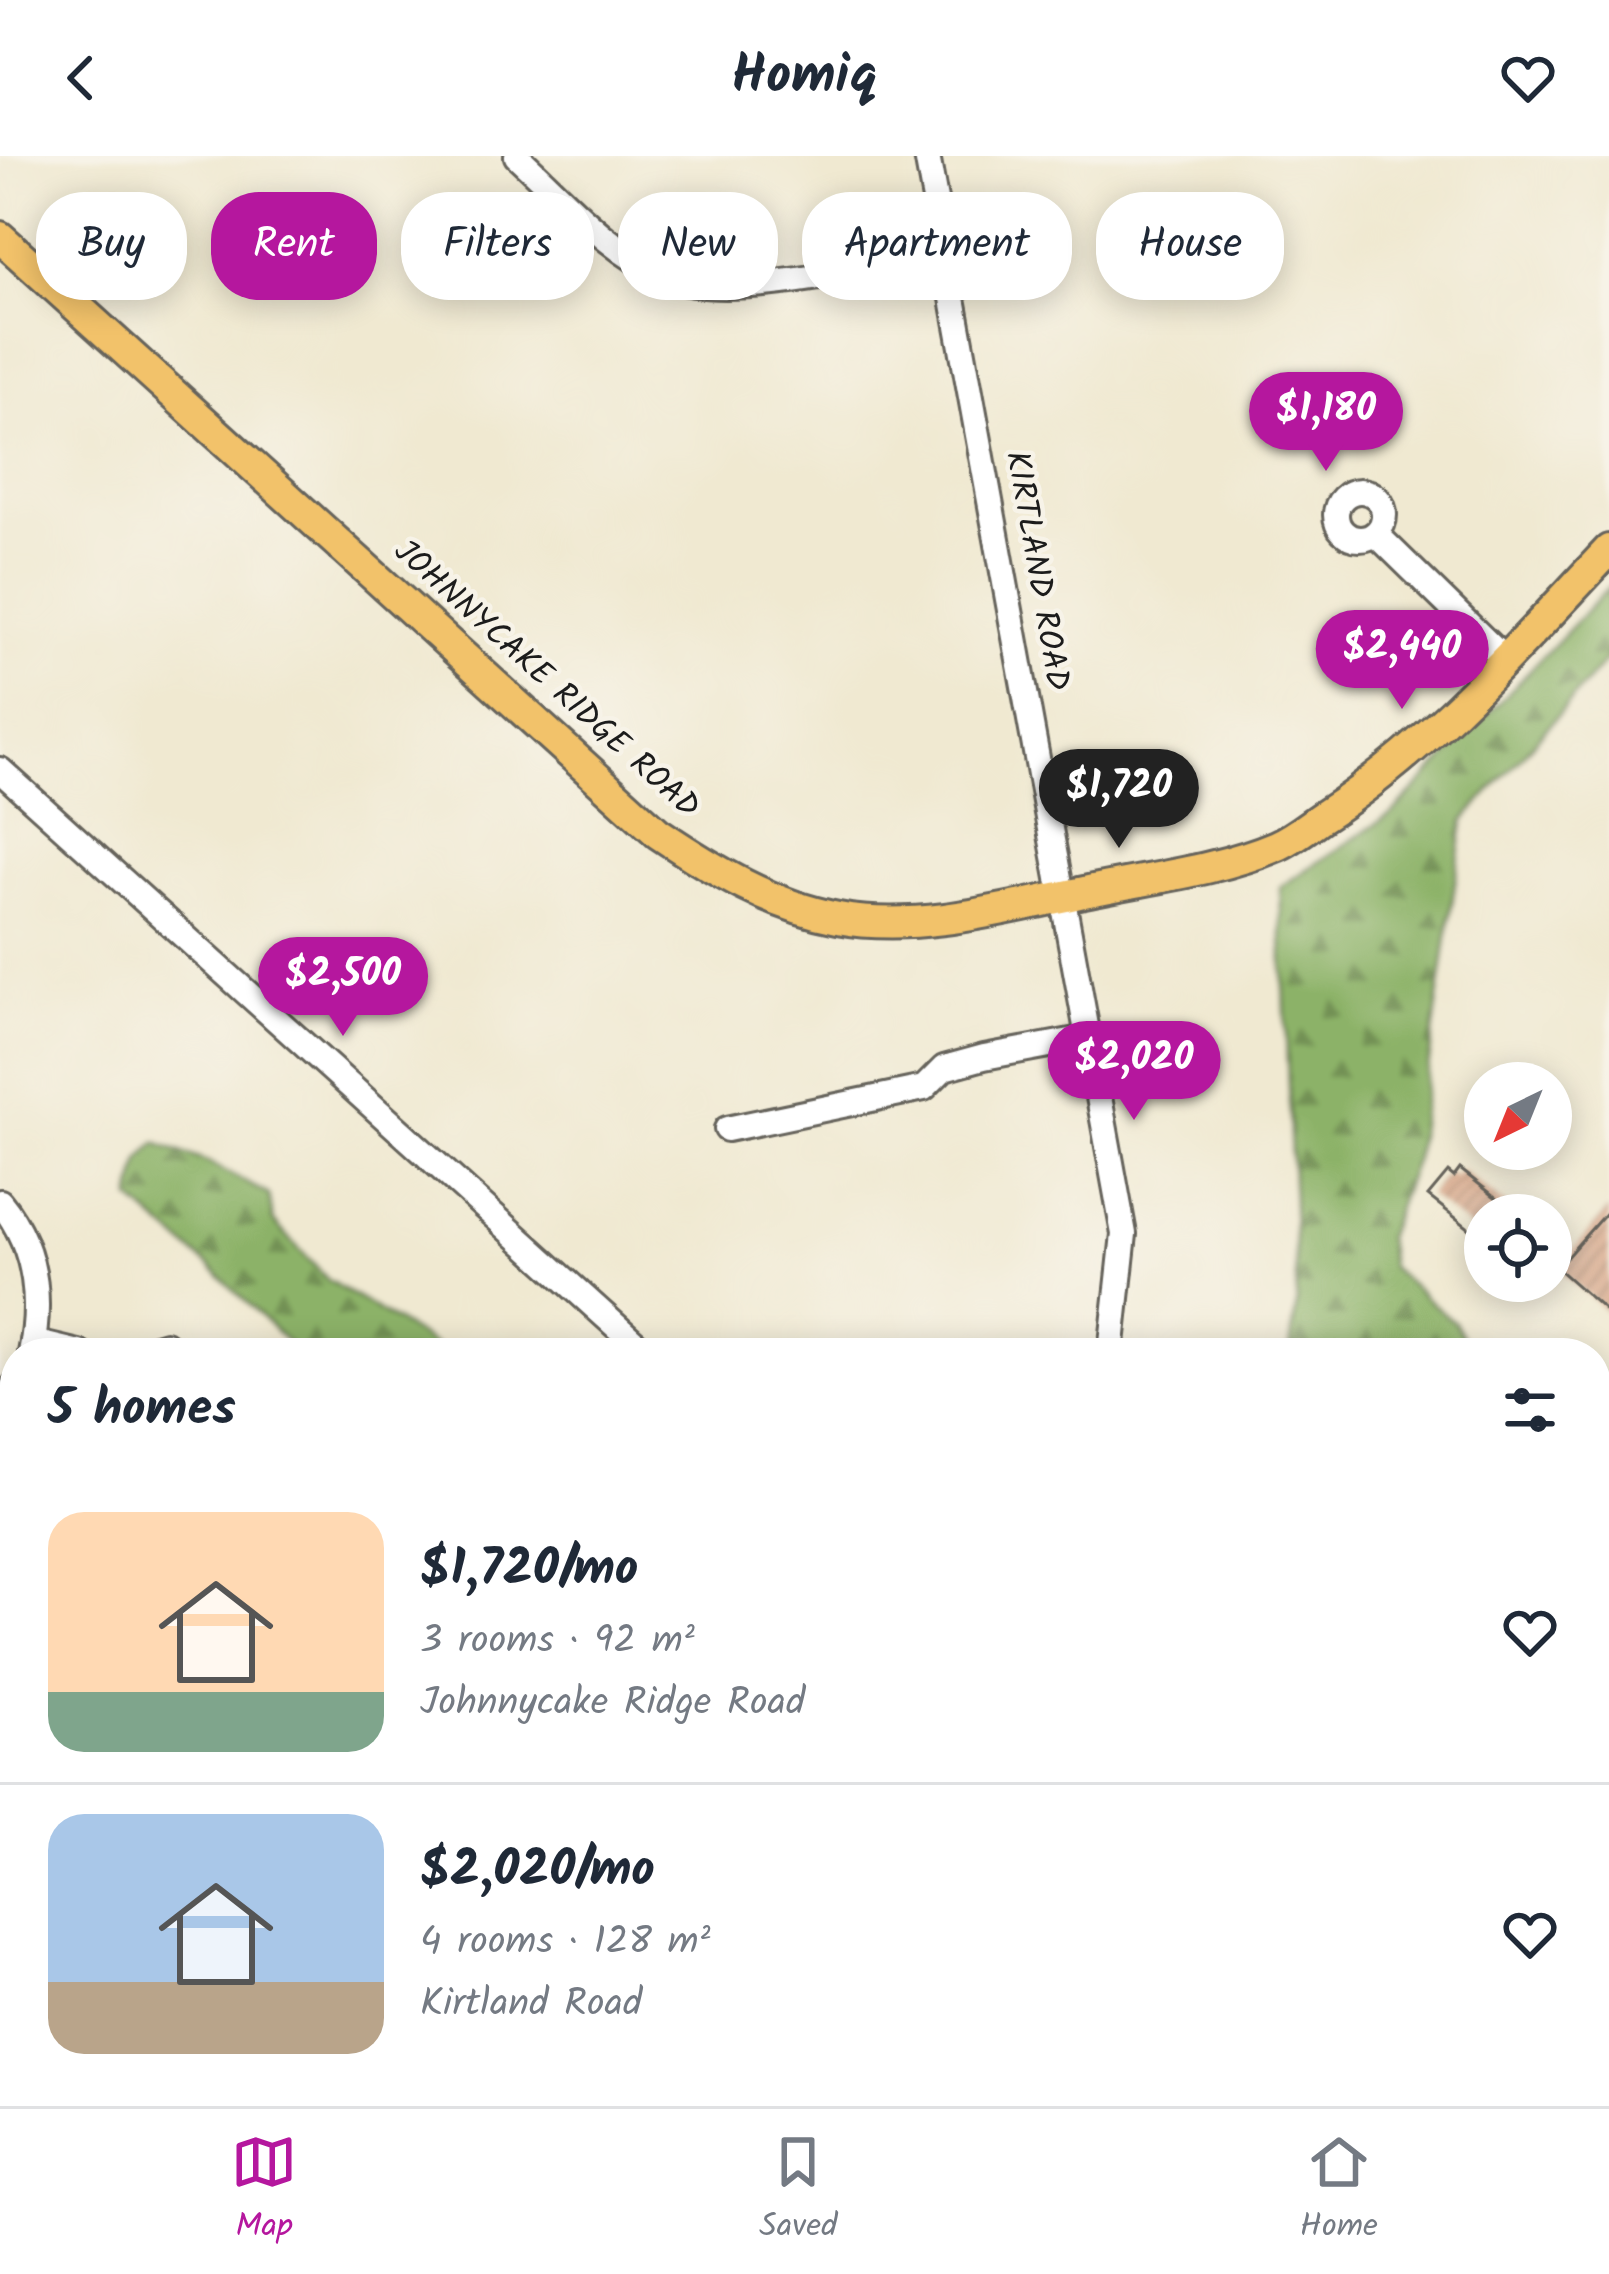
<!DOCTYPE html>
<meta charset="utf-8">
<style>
:root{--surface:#fff;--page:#f6f6f7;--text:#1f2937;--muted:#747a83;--line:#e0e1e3;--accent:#b5179e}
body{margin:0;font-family:Kalam,sans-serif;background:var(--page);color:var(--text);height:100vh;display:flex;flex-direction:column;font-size:45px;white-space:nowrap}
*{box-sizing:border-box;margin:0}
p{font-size:39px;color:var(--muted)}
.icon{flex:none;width:66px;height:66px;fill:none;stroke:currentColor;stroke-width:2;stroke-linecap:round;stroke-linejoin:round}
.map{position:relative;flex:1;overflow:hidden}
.details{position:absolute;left:0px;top:1182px;width:1611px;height:768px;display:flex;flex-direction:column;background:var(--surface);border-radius:48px 48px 0 0;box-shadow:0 6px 30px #0003}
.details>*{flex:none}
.guide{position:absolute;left:36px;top:36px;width:1539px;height:108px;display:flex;gap:24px}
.needle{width:78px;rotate:223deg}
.controls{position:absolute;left:1464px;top:906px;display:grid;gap:24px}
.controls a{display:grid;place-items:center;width:108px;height:108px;border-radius:50%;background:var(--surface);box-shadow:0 6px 30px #0003;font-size:60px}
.price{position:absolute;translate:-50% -102px;padding:0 27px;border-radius:42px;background:var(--accent);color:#fff;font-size:39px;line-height:78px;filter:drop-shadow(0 3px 6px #0008)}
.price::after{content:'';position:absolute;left:50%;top:72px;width:36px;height:27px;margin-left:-18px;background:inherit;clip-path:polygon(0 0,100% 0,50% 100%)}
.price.current{background:#222;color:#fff}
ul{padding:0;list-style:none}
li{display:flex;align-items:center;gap:36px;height:300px;padding:0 48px}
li+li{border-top:3px solid var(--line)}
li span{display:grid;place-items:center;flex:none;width:336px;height:240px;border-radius:36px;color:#555}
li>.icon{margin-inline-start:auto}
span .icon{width:144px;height:144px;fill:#fffc;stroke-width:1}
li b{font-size:51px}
h2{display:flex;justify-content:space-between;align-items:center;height:144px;padding:0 48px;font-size:51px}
.chip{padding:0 42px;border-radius:48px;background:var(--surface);box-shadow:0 6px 30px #0003;font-size:42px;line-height:108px}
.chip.current{background:var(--accent);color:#fff}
header{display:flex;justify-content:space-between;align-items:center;height:156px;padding:0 48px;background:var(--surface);font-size:54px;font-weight:800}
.dock{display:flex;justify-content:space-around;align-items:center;height:168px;border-top:3px solid var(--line);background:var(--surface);font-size:33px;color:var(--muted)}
.dock a{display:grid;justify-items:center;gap:6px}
.dock .current{color:var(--accent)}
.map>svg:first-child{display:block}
.forest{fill:url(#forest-firs);stroke:#546742;stroke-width:3}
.wetland{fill:url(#wetland-marsh);stroke:#667649;stroke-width:3}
.building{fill:url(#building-hatch)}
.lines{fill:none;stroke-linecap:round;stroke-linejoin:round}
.minor-casing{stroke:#66645b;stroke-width:30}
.major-casing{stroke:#66645b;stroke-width:36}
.path{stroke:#66645b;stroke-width:3;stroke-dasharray:3 9;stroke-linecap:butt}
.minor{stroke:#fff;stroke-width:24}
.major{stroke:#f2c26a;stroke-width:30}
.labels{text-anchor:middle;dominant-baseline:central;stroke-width:9;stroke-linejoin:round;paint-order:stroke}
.street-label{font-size:33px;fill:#1c1c1c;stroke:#f7f3e8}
</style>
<header><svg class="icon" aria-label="back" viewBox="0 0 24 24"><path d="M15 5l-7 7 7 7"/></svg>Homiq<svg class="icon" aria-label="heart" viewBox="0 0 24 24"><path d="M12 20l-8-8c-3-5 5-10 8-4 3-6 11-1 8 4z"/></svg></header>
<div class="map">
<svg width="1609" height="1950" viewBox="0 0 1609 1950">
<defs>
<pattern id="forest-firs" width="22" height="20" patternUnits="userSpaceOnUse" patternTransform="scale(3)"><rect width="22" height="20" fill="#8cb267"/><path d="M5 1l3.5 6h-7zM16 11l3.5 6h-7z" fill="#729054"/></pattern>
<pattern id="wetland-marsh" width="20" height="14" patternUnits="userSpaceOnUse" patternTransform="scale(3)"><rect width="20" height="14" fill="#b0cf76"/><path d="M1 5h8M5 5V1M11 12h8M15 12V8" fill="none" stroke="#97b166"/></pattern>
<pattern id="building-hatch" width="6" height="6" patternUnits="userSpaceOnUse" patternTransform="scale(3)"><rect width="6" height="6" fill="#d5a384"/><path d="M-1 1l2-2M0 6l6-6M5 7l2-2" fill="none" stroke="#ac846b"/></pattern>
</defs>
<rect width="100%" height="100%" fill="#f7f3e8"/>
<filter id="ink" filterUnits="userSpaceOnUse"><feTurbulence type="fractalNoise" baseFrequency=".00833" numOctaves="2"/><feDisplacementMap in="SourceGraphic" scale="24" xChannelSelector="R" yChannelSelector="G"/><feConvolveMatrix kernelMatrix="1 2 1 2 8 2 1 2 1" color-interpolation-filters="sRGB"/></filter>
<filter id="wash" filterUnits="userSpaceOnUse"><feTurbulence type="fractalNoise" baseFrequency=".004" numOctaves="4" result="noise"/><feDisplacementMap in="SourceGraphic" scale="48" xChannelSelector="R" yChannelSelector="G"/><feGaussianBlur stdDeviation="2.7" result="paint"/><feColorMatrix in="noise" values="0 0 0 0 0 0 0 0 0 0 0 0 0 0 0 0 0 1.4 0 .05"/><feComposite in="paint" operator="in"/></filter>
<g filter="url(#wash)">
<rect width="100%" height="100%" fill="#f0e9d1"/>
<!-- forest -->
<g class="forest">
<polygon points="1609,431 1609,501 1464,665 1415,1002 1386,1082 1390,1111 1454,1166 1472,1197 1289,1197 1297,1147 1280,731 1393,657"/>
<polygon points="156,987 208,1006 269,1039 273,1065 328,1124 447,1197 298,1197 216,1116 132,1044 140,1005"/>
<polygon points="15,1398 15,1592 0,1590 0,1404"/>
<polygon points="1609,1421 1609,1582 1604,1588 1596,1582 1596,1424"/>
</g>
<!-- wetland -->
<polygon class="wetland" points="1167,1935 1415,1935 1404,1950 1164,1950"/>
<g id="blocks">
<!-- building -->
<g class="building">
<polygon points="1460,1013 1518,1059 1485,1059 1485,1085 1428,1040 1448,1016 1454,1021"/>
<polygon points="1609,1053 1609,1158 1557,1112"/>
<polygon points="796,1935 880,1935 899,1950 815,1950"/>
</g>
</g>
</g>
<g filter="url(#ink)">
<use href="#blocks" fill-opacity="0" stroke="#66645b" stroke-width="3"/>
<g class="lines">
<defs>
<g id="minor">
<path d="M517 0C564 43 610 97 669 122 728 146 879 109 946 99"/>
<polyline points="927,0 1124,1078 1111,1197"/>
<circle cx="1360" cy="359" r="24"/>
<polyline points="1376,378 1505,504"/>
<polyline points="0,614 646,1197"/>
<polyline points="727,973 924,932 944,912 984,901 1087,882"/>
<path d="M0 1046C36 1090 42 1143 31 1197"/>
<polyline points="33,1186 79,1197"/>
<polyline points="135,1197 165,1188"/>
<polyline points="0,1250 15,1229"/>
<polyline points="0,1673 15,1676"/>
<polyline points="0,1794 5,1795"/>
<polyline points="0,1845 15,1848"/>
<polyline points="0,1900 15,1890"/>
<polyline points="745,1935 765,1950"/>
<polyline points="1553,1935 1572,1950"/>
<polyline points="16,1950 39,1935"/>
<polyline points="166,1950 180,1935"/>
<polyline points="275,1950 291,1935"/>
<polyline points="523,1950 525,1935"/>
<polyline points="994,1950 997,1935"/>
</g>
<path id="major" d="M0 81 658 677C713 714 772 750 838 762 922 778 1017 749 1099 733 1158 721 1222 713 1276 690 1293 683 1308 670 1323 660 1432 590 1520 488 1609 394"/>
</defs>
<!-- minor casing -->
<use href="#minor" class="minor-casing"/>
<!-- major casing -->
<use href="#major" class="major-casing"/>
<!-- path -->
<g class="path">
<polyline points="1596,1823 1609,1826"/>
<polyline points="1603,1916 1609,1908"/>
</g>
<!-- minor -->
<use href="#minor" class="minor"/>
<!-- major -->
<use href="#major" class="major"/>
</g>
</g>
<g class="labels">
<!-- street labels -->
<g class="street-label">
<text transform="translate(1036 415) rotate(80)">KIRTLAND ROAD</text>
<text transform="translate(546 524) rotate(42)">JOHNNYCAKE RIDGE ROAD</text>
</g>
</g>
</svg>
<div class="controls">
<a><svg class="needle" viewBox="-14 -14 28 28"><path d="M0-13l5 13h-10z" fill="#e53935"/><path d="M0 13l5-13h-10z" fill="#747a83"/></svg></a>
<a><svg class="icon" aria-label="locate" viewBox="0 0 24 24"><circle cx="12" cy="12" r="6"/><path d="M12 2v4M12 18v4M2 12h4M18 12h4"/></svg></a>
</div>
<b class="price" style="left:1326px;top:318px">$1,180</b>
<b class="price" style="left:1402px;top:556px">$2,440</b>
<b class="price current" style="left:1119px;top:695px">$1,720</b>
<b class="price" style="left:343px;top:883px">$2,500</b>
<b class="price" style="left:1134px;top:967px">$2,020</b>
<div class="guide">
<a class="chip">Buy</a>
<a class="chip current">Rent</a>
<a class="chip">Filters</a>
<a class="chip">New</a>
<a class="chip">Apartment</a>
<a class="chip">House</a>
</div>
<section class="details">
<h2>5 homes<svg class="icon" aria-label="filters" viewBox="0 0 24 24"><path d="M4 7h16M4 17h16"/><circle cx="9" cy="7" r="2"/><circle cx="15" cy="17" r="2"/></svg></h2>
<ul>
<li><span style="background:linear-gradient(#ffd9b3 75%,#7fa58c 0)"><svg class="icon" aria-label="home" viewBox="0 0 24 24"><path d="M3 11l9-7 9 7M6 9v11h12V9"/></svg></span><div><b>$1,720/mo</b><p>3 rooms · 92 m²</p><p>Johnnycake Ridge Road</p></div><svg class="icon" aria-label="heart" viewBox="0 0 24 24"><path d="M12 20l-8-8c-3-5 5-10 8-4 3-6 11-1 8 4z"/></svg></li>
<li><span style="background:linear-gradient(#a9c7e8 70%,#b9a48a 0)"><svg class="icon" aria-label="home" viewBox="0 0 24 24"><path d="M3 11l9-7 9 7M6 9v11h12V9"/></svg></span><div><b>$2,020/mo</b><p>4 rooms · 128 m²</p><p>Kirtland Road</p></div><svg class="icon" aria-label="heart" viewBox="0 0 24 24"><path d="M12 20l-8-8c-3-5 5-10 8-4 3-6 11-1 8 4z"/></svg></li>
</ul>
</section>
</div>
<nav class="dock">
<a class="current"><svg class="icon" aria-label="map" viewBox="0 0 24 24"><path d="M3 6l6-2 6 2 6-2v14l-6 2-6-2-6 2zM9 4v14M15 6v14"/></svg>Map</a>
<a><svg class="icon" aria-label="saved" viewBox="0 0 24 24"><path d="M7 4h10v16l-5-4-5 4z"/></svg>Saved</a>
<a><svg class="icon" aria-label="home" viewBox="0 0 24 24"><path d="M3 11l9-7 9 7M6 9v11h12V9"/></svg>Home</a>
</nav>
